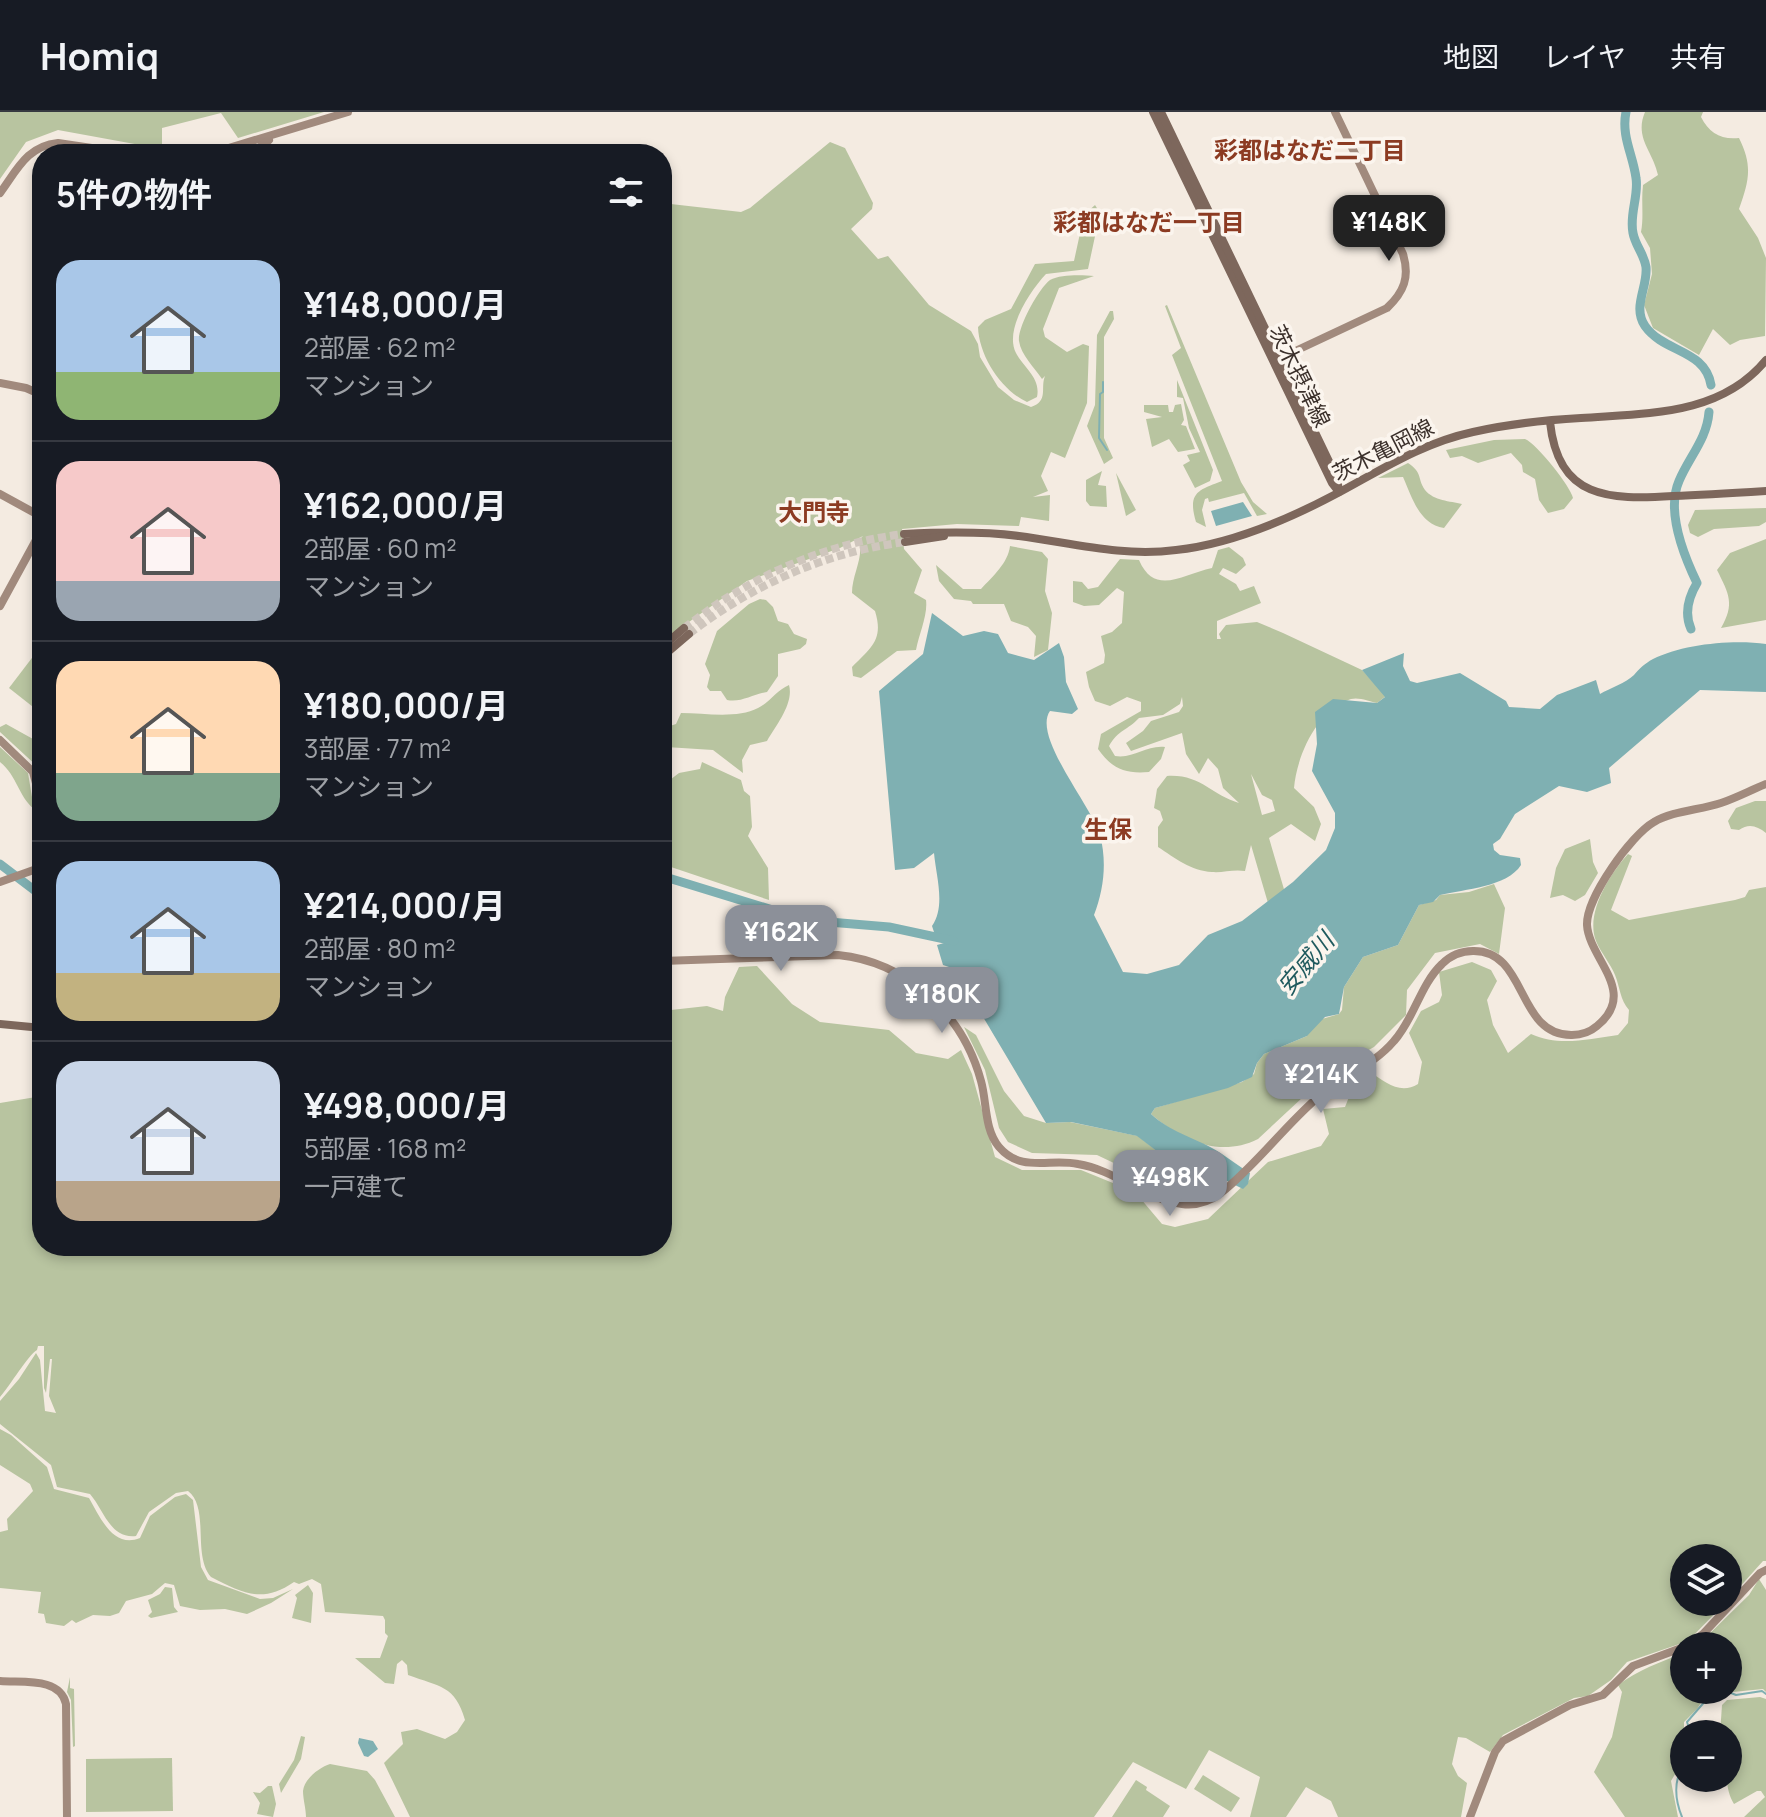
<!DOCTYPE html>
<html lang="ja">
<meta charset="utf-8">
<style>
:root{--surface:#171b24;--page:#20242c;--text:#f1f3f6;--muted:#9ea1a6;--line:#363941;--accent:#8c9099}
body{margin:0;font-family:Manrope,"Noto Sans JP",sans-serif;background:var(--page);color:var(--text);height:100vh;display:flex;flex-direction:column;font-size:30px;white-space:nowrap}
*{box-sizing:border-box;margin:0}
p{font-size:26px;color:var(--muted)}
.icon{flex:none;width:44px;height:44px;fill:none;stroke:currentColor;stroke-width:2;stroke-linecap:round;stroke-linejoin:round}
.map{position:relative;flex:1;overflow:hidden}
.details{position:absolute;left:32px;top:32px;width:640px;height:1112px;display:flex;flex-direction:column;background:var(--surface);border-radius:32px;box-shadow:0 4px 12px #0003}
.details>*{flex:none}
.controls{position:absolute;left:1670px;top:1432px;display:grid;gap:16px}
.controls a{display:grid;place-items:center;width:72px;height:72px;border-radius:50%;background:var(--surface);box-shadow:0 4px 12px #0003;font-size:40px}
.price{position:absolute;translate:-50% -68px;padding:0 18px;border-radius:16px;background:var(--accent);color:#fff;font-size:26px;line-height:52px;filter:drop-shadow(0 2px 4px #0008)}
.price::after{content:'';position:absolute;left:50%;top:48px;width:24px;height:18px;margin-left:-12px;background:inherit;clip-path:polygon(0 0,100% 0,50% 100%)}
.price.on{background:#222;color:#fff}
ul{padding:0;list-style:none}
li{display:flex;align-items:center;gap:24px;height:200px;padding:0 24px}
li+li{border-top:2px solid var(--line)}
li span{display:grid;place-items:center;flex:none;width:224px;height:160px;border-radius:24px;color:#555}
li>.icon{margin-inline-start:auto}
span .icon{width:96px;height:96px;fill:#fffc;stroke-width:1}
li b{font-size:34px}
h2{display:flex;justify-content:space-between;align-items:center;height:96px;padding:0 24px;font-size:34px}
header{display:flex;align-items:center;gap:48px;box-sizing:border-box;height:112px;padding:0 40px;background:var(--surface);border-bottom:2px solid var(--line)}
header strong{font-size:38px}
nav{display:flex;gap:44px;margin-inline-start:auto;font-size:28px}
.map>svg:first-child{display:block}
.green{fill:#b8c4a0;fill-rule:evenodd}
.water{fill:#7fb0b2}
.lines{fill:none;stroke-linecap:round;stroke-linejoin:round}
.stream{stroke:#7fb0b2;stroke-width:2}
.river{stroke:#7fb0b2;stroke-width:9}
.primary-tunnel{stroke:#cfc6bd;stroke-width:8;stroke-dasharray:8 4;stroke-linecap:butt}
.secondary{stroke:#a18a7d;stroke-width:8}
.primary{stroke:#7d675c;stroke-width:8}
.labels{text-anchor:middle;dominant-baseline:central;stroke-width:7;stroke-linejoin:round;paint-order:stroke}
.street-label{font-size:22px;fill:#3b302b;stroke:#fbf5ee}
.neighbourhood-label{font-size:24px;font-weight:bold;fill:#8c3b22;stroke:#fbf5ee}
.water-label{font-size:24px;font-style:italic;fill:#1f5a5e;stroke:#fbf5ee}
</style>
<header>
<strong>Homiq</strong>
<nav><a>地図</a><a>レイヤ</a><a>共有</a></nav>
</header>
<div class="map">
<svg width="1766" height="1705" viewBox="0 0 1766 1705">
<rect width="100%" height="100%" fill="#f4ebe1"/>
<!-- green -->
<g class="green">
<polygon points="0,0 324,0 238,26 221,1 162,16 162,37 58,18 26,30 0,67"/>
<path d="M1645 0H1703L1701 5C1709 21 1721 28 1739 26 1753 54 1749 69 1739 97L1758 126 1766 146 1765 224 1740 228 1730 233 1713 217 1699 243 1653 216 1644 193 1652 162 1650 136 1641 120C1644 104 1641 90 1643 73L1658 63C1653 39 1634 26 1645 0Z"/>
<path d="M830 30 845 36 873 91 872 97 851 117 878 147 888 144 929 193 971 219 978 232 980 245 998 275 1014 288 1031 295C1049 289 1040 276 1045 264L1042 267C1034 255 1021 243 1019 229 1017 216 1039 176 1050 168 1061 162 1083 163 1094 164L1059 176 1043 217 1045 225 1067 240 1083 232 1089 234 1087 291 1065 346 1051 340 1041 364 1048 379 1033 385 1050 383 1049 409 1021 405 1019 414 957 412 902 417 904 437 922 458 914 481 926 488C928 503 919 522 916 538L897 539 861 566 853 564 852 555C871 536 884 528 875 499L852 481C852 462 864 446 859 428L863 424 840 436 747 469 662 529V91L741 100 750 96Z"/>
<path d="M1095 93 1100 101 1088 157 1046 162C1030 179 1004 218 1016 241 1024 256 1041 266 1037 285L1027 290C1001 278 979 244 978 215L985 208 1011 197 1035 152 1074 149 1084 103Z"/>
<path d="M1167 193 1241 370 1253 390 1267 402 1257 404 1244 381 1209 390 1208 386 1205 387 1202 398 1206 415 1196 410C1187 380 1199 378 1222 369L1172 243 1181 236 1165 194Z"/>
<polygon points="1110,199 1113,199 1114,207 1104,225 1104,326 1113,346 1104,352 1087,314 1095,293 1097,223"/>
<polygon points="1177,268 1213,358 1210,369 1195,376 1183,353 1190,349 1187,343 1200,340 1189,316 1183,286 1177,285"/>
<polygon points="1181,292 1184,308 1181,313 1186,314 1195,337 1178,340 1169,327 1152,335 1146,307 1162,305 1144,300 1144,293 1168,293 1169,300 1173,300 1175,293"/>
<path d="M1525 327C1537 332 1571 375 1573 386L1564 397 1548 401 1539 388 1535 367 1523 360 1522 353 1511 341 1478 351 1462 344 1450 346 1446 338 1494 328Z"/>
<path d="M1408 351C1423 361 1417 366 1425 378 1434 389 1450 389 1462 392L1444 416C1419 412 1412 385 1403 365L1378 366Z"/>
<polygon points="1102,359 1098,373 1106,374 1107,395 1090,394 1086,389 1086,368"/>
<polygon points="1116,361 1136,398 1126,404"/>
<polygon points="1766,396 1766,410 1759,414 1714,417 1698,425 1690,421 1688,413 1695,398"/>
<path d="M1766 427V508L1721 516C1735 492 1729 482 1717 458L1730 441Z"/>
<path d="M1010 434 1042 440 1048 447 1045 479 1052 501 1048 538 1034 545 1036 524 1028 515 1011 509 1004 492H973L971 489 954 487 939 469 936 453 963 477H981C993 464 1008 451 1010 434Z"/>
<path d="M1229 435 1243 446 1246 453 1236 462 1223 456 1219 462 1236 472 1240 479 1254 474 1261 491 1217 509V527H1221L1219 522 1226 513 1257 510 1283 521 1362 558 1386 584 1377 591C1369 589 1359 585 1351 587 1317 598 1297 643 1294 676L1314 695 1321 712 1315 729 1291 712 1269 726 1322 907 1339 902 1342 898 1344 875 1363 845 1398 833 1419 793 1436 788 1440 783 1469 780 1494 772 1505 796 1499 842 1480 832 1435 841 1407 878 1406 903 1374 935 1331 959 1258 1027C1220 1046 1182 1029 1151 1002L1155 996 1242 970 1254 962 1257 951 1264 942 1307 924 1251 733 1245 759C1233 757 1223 761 1212 760 1191 759 1175 746 1158 735V715L1163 708 1160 699 1154 696 1157 677 1167 664C1201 662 1211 683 1239 691L1223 676 1218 657 1208 646 1199 662 1186 642 1182 621 1131 639 1126 631 1143 619 1151 609 1179 600 1183 594 1182 585 1180 592 1163 603 1139 606C1128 618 1118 618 1109 634L1115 644C1134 647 1146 633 1165 635L1161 647 1149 660C1125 662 1112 657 1098 637L1101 622 1141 599V590L1127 585 1110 594 1095 589 1089 575 1086 560 1104 551 1105 543 1101 524 1112 520 1122 511 1124 480 1117 476 1099 493 1084 494 1073 490V469L1082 470 1088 477 1098 475 1120 447 1139 448C1155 485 1183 462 1212 456L1218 438ZM1251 662 1262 683 1272 688 1275 699 1262 703Z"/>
<path d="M760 487 766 488 773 495 778 509 788 512 794 522 807 527 806 532 800 537 778 542V564L767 580C753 582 741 591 727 588L721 579H710L707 575 710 563 705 552 717 519 749 492Z"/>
<polygon points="38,538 42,538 42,602 9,576"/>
<path d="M789 573C794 591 777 612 767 629L750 633 742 648 743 661 713 638 666 635 664 616 676 612 681 601C705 601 737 607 758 596 770 590 777 578 789 573Z"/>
<polygon points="6,612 42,632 42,665 39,656 0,620 0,615"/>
<path d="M0 635 28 661 34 697C18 684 18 665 0 650Z"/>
<polygon points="702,650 741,668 744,679 750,684 752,715 748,724 768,756 769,788 662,752 662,674 679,661 700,657"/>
<path d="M1755 689H1766V721C1757 714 1749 711 1739 718L1731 717 1728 709 1736 696Z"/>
<polygon points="1590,727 1593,750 1598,761 1585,783 1575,789 1563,783 1550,786 1556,756 1565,737"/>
<path d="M1628 742 1632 744 1611 798 1629 808 1735 788 1745 785 1749 778 1766 775V1449H1763L1728 1488V1446H1684V1490H1726L1688 1529 1627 1550 1611 1568 1588 1584 1574 1586 1503 1623 1490 1640 1466 1626 1458 1625 1452 1652 1458 1664 1467 1671 1461 1705H1338L1331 1689 1306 1675 1286 1705H1250L1260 1665 1209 1638 1186 1677 1133 1650 1094 1705H410L384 1651 403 1632 401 1620 417 1617 445 1627 457 1620 465 1608C455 1573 440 1575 408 1563L407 1553 402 1548 397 1552 394 1572 385 1571 355 1546H380L388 1524 385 1521V1508L383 1504 325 1500 321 1472 312 1467 299 1472 294 1470C262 1492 243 1481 211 1465 192 1443 210 1396 188 1379L176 1381 149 1400 136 1424C110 1427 104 1398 90 1382L57 1375 51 1353 0 1312V1289L19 1267 36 1241 40 1248 45 1299 56 1301 49 1284 52 1247H50L46 1281 44 1276V1234H38L37 1238C28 1243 10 1274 0 1285V991L36 985 42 974V1134H662V899L707 894 723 899 725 885 739 855 757 854 792 892 820 910 889 918 916 941 948 947 961 938 972 962 995 1045 1022 1058H1081L1135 1080 1162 1112 1175 1115 1208 1107 1268 1050 1321 1034 1329 1022 1323 997 1345 995 1355 970 1370 960C1385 970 1400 983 1418 972L1422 950 1409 921 1421 899 1439 890 1442 883 1439 860 1472 850 1491 858 1497 869 1487 888 1493 913 1508 941 1531 922C1559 935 1588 927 1618 923L1628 911 1629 898C1620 888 1620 875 1615 863 1610 851 1601 841 1596 829 1585 801 1610 762 1628 742Z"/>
<path d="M964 915 976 923 1004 979 1024 1004 1046 1011 1070 1010 1138 1024 1171 1050 1197 1054 1222 1068C1208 1080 1198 1085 1179 1082L1097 1043 1032 1041 1008 1030 999 1016 985 958Z"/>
<path d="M0 1317 11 1323 47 1355 54 1377 89 1386C100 1405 113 1437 140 1426L150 1404 175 1385 186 1382 193 1388 201 1455 208 1468 260 1487 273 1486 293 1477 271 1491 247 1502 225 1497 200 1498 180 1494 174 1473 165 1471 152 1482 126 1489 119 1501 110 1504 93 1503 76 1511 72 1508 64 1514 46 1511 44 1502 38 1501 41 1480 0 1476V1420L8 1418 7 1407 33 1379 30 1372 0 1353Z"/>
<polygon points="1759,1467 1766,1478 1766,1580 1763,1577 1733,1580 1728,1577 1728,1534 1697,1534 1749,1483"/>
<polygon points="308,1473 313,1481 311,1511 292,1506 297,1486 295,1483"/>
<polygon points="165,1475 172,1476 174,1495 178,1500 151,1506 148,1504 152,1500 148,1488 160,1482"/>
<path d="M1684 1541V1578H1709L1697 1597 1684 1610V1647L1671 1669 1678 1705H1625L1594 1660 1612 1625 1622 1580 1618 1573C1638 1558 1660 1550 1684 1541Z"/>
<polygon points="70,1565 70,1576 74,1577 75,1634 73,1635 71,1588 67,1580"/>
<path d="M1760 1585 1766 1587V1705H1744L1765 1685 1761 1679H1757L1734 1692C1722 1673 1728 1645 1728 1622H1720L1722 1593 1727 1588Z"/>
<polygon points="301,1624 305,1625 301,1647 281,1681 279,1672 294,1648"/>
<polygon points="172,1646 173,1699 86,1700 86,1647"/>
<path d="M330 1652 367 1659 375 1668 395 1705H306C306 1697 303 1687 303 1679 304 1667 320 1655 330 1652Z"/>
<polygon points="1203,1663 1240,1686 1231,1700 1194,1677"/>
<polygon points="1136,1668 1147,1675 1146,1678 1170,1694 1163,1705 1112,1705"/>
<polygon points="268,1674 272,1674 276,1692 273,1705 257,1702 260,1691 253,1680 260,1681"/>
</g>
<!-- water -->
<g class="water">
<polygon points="1243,390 1252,404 1216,414 1211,399"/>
<path d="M932 501 963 524 984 519 998 522 1008 541 1034 548 1059 531 1064 545 1066 570 1078 597 1072 602 1050 599C1032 624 1091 693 1100 723 1107 750 1104 777 1094 803L1123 860 1147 862 1179 853 1208 823 1242 809 1293 770 1326 738 1335 716V701L1312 659 1317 632 1315 600 1333 587 1377 591 1385 585 1362 558 1404 541 1403 554 1410 569 1417 571 1460 561 1506 589 1509 595 1540 597 1557 583 1596 568 1600 582C1610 576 1626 571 1634 563 1640 556 1644 552 1653 547 1682 532 1734 527 1766 532V580L1700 578 1609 656 1611 671 1587 680 1559 674 1515 702 1500 727 1493 732 1494 738 1500 743 1520 746 1521 753C1507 775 1465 777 1440 783L1433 790 1419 793 1398 833 1363 845 1344 875 1339 902 1325 905 1307 924 1264 942 1257 951 1252 965 1228 976 1155 996 1151 1002C1171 1020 1190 1024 1212 1036 1225 1043 1237 1053 1250 1061L1248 1072 1243 1077 1197 1054 1171 1050 1137 1024 1071 1010 1046 1011 973 888 968 889 957 870 950 867 952 856 943 853 937 833 944 831 941 822 935 823 932 814C946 794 936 764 934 741L914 756 895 758 879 579 923 542Z"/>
<polygon points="359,1626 373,1629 378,1637 368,1645 364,1644 358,1631"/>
</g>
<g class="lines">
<!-- stream -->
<g class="stream">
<polyline points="1103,270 1103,280 1100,282 1099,326 1107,338"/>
<polyline points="1691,1622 1687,1610 1713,1580 1726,1579 1736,1583 1762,1579 1766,1582"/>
<path d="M1682 1705C1675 1688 1673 1668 1684 1653"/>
</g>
<!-- river -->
<g class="river">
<path d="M1626 0C1621 24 1633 43 1636 66 1639 84 1629 102 1633 121 1635 133 1644 142 1646 155 1648 175 1632 195 1645 214 1664 241 1705 237 1711 273"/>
<path d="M1691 517C1684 501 1688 486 1697 471 1684 444 1666 399 1679 369 1689 345 1707 327 1709 300"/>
<polyline points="0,752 42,784"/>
<polyline points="662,764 805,808 889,815 954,829"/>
</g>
<!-- primary-tunnel -->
<g class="primary-tunnel">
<path d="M684 516C701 504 717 491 735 481 786 450 845 429 904 422"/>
<path d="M689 522C752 473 826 440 905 430"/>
</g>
<!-- secondary -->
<g class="secondary">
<polyline points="209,42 348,0"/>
<polyline points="251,42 269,28"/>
<path d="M0 81C17 58 27 34 58 31L132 42"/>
<path d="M1274 249 1387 196C1404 180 1410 165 1403 142L1335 0"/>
<polyline points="0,271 26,276 42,283"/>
<polyline points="0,382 42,405"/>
<polyline points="0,494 42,417"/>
<polyline points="0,628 33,660 42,694"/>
<polyline points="0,770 42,755"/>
<path d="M662 849 838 843C907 850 963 902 981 969 987 990 984 1017 999 1035 1021 1061 1050 1046 1078 1052 1115 1058 1145 1087 1182 1092 1196 1094 1210 1089 1221 1081 1256 1053 1283 1016 1316 987 1340 965 1372 955 1394 929 1414 907 1420 873 1442 852 1450 844 1461 839 1473 839 1528 838 1516 924 1572 923 1581 923 1590 920 1597 914 1639 880 1589 847 1587 813 1586 786 1631 723 1654 710 1672 699 1700 698 1721 691 1736 686 1751 678 1766 672"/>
<polyline points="1687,1534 1703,1522 1760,1461 1766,1458"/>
<path d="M0 1569C23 1571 60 1565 66 1592L67 1705"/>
<polyline points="1470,1705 1495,1640 1503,1629 1570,1593 1603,1583 1633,1554 1684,1535"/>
</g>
<!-- primary -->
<g class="primary">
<polyline points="1153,0 1332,371 1339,380"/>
<polyline points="1161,0 1337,366 1339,379"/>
<path d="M1550 310C1558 387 1609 388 1673 384 1704 383 1735 381 1766 379"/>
<path d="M904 422C943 420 981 419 1019 424 1072 431 1122 445 1176 438 1232 432 1287 408 1336 382 1381 358 1422 331 1473 320 1508 312 1545 308 1581 306 1647 301 1720 304 1766 248"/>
<polyline points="905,430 944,424"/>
<polyline points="662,535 684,516"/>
<polyline points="662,545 689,522"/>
<polyline points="0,912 42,916"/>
</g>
</g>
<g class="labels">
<!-- street labels -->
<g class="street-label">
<text transform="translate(1300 264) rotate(64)">茨木摂津線</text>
<text transform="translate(1383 338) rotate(-27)">茨木亀岡線</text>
</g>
<!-- neighbourhood labels -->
<g class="neighbourhood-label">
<text x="1310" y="37">彩都はなだ二丁目</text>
<text x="1149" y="109">彩都はなだ一丁目</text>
<text x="814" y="399">大門寺</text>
<text x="1108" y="716">生保</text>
</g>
<!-- water labels -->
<g class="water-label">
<text transform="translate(1305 851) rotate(-50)">安威川</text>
</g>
</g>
</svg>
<div class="controls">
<a><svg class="icon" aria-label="layers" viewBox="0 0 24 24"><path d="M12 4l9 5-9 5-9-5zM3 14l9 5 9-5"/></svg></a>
<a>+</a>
<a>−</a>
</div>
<b class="price on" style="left:1389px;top:151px">¥148K</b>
<b class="price" style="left:781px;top:861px">¥162K</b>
<b class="price" style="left:942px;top:923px">¥180K</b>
<b class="price" style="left:1321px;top:1003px">¥214K</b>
<b class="price" style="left:1170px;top:1106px">¥498K</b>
<section class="details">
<h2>5件の物件<svg class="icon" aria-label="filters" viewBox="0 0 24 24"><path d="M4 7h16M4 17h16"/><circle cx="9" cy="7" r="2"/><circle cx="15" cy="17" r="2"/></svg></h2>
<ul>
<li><span style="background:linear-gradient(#a9c7e8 70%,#8fb573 0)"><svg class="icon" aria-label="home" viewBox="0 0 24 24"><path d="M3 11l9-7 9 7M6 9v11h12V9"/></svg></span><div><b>¥148,000/月</b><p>2部屋 · 62 m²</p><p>マンション</p></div></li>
<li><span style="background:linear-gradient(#f6c9c9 75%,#9aa5b1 0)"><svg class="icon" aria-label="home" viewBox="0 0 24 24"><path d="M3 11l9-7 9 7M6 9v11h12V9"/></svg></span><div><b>¥162,000/月</b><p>2部屋 · 60 m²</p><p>マンション</p></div></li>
<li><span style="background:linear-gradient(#ffd9b3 70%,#7fa58c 0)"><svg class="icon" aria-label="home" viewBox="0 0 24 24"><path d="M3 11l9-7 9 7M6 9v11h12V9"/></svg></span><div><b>¥180,000/月</b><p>3部屋 · 77 m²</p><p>マンション</p></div></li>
<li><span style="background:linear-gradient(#a9c7e8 70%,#c2b280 0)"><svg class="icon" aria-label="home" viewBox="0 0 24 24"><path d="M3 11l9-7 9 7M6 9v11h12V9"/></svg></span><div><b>¥214,000/月</b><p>2部屋 · 80 m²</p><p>マンション</p></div></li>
<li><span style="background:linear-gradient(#c9d6e8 75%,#b9a48a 0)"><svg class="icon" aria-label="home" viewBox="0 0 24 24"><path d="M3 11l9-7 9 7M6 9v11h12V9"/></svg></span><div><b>¥498,000/月</b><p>5部屋 · 168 m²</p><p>一戸建て</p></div></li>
</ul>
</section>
</div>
